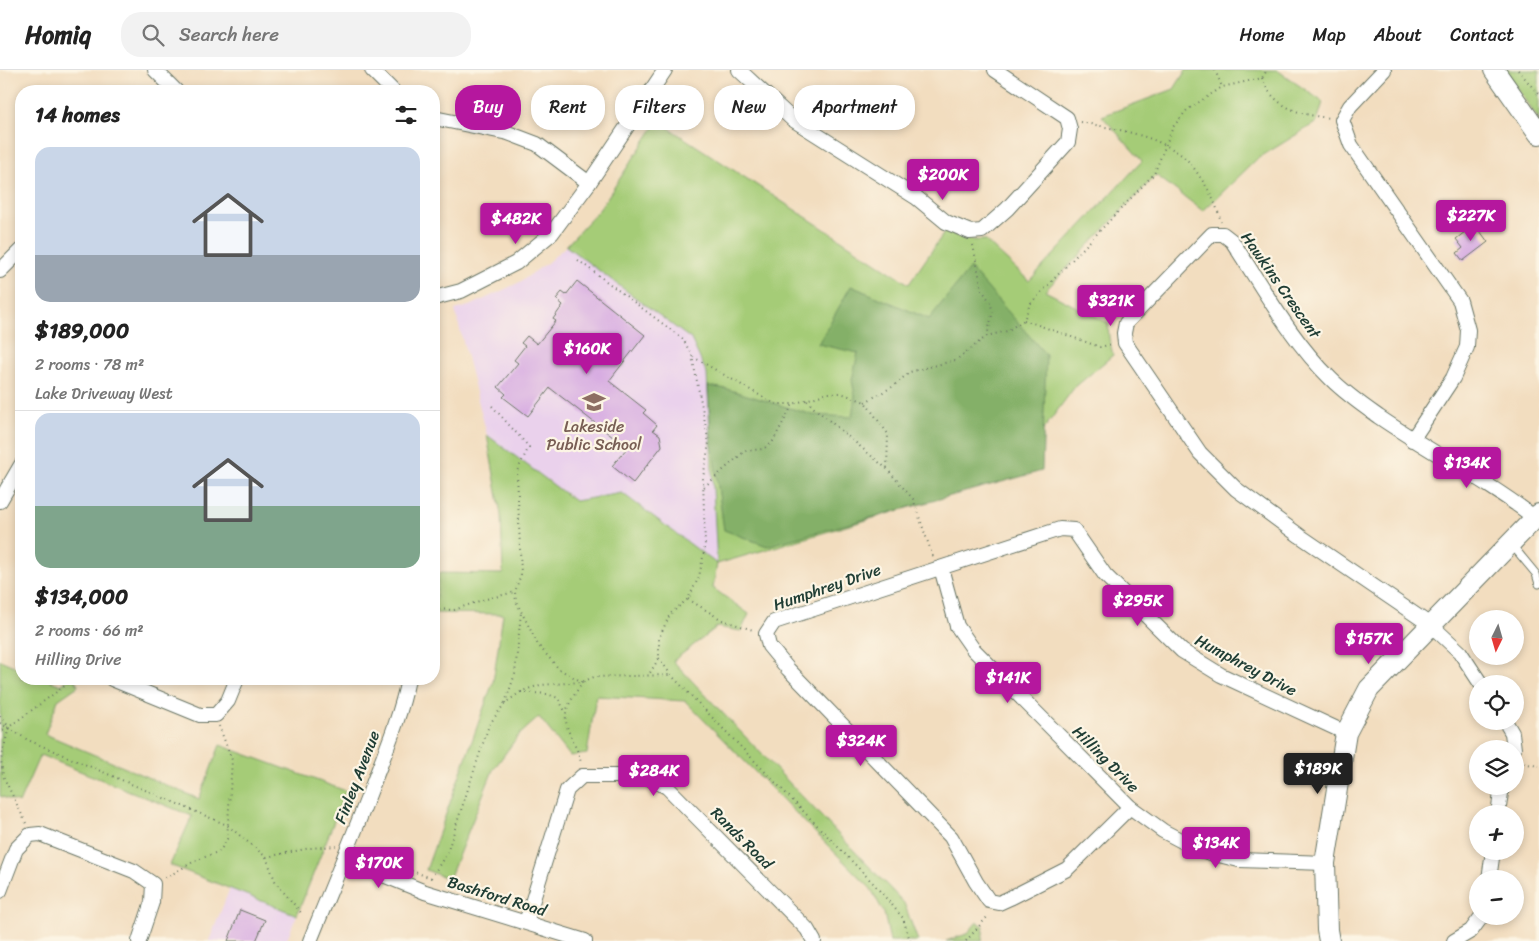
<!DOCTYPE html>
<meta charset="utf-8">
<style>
:root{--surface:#fff;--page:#f2f2f2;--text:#222;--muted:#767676;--line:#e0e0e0;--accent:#b5179e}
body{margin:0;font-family:Sriracha,sans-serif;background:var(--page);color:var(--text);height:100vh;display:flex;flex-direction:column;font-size:19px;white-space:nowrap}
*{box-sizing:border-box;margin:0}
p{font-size:16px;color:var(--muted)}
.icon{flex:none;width:28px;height:28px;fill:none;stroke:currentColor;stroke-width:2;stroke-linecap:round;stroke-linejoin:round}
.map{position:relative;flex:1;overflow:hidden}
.sheet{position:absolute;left:15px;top:15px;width:425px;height:600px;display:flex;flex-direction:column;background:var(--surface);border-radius:20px;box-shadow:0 2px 8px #0003}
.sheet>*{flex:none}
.guide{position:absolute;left:455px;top:15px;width:475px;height:45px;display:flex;gap:10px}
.needle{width:32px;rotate:185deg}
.controls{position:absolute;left:1469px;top:540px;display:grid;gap:10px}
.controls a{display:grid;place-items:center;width:55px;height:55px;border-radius:50%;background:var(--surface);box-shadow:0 2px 8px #0003;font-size:25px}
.price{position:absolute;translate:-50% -42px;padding:0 11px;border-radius:5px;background:var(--accent);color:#fff;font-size:16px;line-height:32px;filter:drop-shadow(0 1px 2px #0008)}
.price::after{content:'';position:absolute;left:50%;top:30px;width:15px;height:11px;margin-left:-8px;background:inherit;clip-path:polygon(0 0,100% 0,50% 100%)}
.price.current{background:#222;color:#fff}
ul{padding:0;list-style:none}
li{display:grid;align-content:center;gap:10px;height:265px;padding:0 20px}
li+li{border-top:1px solid var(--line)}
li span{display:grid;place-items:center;height:155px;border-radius:15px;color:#555}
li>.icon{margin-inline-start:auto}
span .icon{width:90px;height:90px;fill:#fffc;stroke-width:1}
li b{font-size:21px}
h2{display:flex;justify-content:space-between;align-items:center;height:60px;padding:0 20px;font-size:21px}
.pill{padding:0 18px;border-radius:20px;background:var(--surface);box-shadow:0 2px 8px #0003;font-size:18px;line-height:45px}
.pill.current{background:var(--accent);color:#fff}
header{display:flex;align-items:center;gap:30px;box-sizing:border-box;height:70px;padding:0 25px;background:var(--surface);border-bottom:1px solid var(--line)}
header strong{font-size:24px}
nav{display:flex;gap:28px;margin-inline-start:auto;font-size:18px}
.search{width:350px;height:45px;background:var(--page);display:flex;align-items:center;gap:12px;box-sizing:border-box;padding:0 18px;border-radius:20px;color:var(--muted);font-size:19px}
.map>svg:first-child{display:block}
.built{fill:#ead1ec}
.green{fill:#a5cc77;stroke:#628456}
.forest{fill:#84b068;stroke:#52764e}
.building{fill:#d7ace2}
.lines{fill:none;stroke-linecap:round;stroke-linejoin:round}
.lane-casing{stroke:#697565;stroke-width:9}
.street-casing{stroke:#697565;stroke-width:16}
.secondary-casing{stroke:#697565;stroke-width:22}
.path{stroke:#697565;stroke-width:2;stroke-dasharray:1 4;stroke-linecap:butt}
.lane{stroke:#fff;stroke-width:7}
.street{stroke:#fff;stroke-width:14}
.secondary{stroke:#fff;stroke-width:20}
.labels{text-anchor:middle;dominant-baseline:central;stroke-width:4.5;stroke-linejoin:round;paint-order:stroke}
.street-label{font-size:16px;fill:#1f3d34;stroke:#fcf5e5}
.education-label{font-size:16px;fill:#785e54;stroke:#fcf5e5}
</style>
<header>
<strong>Homiq</strong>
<div class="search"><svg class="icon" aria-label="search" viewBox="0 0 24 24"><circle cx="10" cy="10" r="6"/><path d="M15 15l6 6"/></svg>Search here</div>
<nav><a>Home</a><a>Map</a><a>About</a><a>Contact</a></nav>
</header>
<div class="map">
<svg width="1539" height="871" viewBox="0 0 1539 871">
<rect width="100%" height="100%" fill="#fcf5e5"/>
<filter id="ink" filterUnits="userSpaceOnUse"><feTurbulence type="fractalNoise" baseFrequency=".02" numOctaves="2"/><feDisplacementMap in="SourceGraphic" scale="10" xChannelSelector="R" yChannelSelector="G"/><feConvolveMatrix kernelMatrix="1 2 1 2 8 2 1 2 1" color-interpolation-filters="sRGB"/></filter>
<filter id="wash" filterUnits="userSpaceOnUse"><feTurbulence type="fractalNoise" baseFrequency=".0096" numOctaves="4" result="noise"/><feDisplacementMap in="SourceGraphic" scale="20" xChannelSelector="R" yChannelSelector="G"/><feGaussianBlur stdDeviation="1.12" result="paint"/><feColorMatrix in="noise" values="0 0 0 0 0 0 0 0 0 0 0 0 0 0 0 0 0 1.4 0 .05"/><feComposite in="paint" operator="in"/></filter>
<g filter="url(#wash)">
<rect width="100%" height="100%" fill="#f2ddbf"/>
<!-- built -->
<g class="built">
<polygon points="566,176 691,269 707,304 717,494 622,423 576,431 487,365 455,240 472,235 520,212 547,193"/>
<polygon points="230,818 297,845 286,871 209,871"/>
</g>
<!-- green -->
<g class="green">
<path d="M1186 0H1277L1323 32 1317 52 1257 89 1203 141 1156 105 1045 221 1108 253 1109 268 1113 285 1074 318 1040 364 1037 400 717 494 713 518 749 544 741 561 717 557 673 591 904 833 918 871H890L884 843 871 819 685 631 596 626 587 684 570 686 539 647 518 666 493 700 449 809 426 800 493 612 503 544 434 543 439 503 503 504 501 445 487 365 575 431 622 423 717 494 707 304 691 269 566 176 599 140 658 51 909 214 946 160C960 169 967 171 985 170L1029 211 1142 91 1102 46 1174 19Z"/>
<polygon points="1504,0 1539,0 1539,50"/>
<polygon points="0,590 21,599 21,609 46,609 61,615 68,609 75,609 78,616 58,630 45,664 199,729 220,675 346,721 297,845 170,795 192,746 40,685 19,733 0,726"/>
<polygon points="977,852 984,856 982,871 946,871 967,864"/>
</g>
<!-- forest -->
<polygon class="forest" points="970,198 1046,285 1042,401 767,476 724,460 711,366 708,316 727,319 813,345 852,347 855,326 852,310 858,283 818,274 851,216 929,249"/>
<g id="blocks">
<!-- building -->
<g class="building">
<polygon points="1475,154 1488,172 1463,191 1457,183 1463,178 1456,169"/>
<polygon points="577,211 645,265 609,311 646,340 643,343 657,355 653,360 660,365 662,376 633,413 612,396 627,378 550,318 528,346 503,327 506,324 498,317 518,293 514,290 525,276 521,273 527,266 537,274 556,251 553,249 563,235 556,229 562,222 566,225"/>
<polygon points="240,840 265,850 256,871 228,871"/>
</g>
</g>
</g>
<g filter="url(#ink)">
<use href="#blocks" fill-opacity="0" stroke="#697565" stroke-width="1"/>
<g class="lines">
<defs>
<polyline id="lane" points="1512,475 1536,504 1539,514"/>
<g id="street">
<polyline points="155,0 176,21"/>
<polyline points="372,0 393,21"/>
<polyline points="739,0 792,49 917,128 946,152 970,162 982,161 1007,139 1068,72 1070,59 1067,48 995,0"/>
<polyline points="1384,0 1350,36 1342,50 1351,75 1460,231 1468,260 1467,277 1453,308 1412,370"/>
<polyline points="434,48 508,63 537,74 589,113"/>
<polyline points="0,201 21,180"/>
<polyline points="434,228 461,221 516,193 552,163 589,113 665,0"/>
<polyline points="0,431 21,395"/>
<polyline points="941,498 957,556 973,579 1130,737 1163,761 1199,780 1239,790 1325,793"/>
<polyline points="112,609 200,645 216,645 228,631 237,609"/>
<path d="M1481 614 1460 582 1432 556 1300 466 1236 419 1200 383 1125 273 1124 263 1126 253 1212 164H1223L1232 171C1263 218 1291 270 1331 309 1346 324 1362 335 1379 347 1430 382 1486 410 1535 448"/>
<polyline points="1505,651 1512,663 1514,679"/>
<polyline points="1130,737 1067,799 1010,828 999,833 989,831 976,812 951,767 788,599 769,576 766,564 774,552 1060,459 1074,460 1105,505 1182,581 1221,605 1346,663"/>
<polyline points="1498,744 1502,716"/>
<polyline points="344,789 425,822 585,871"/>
<polyline points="1489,809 1493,781"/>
<polyline points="0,821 16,779 30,765 40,764 134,801 153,814 152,832 139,871"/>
<polyline points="526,852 567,720 582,706 645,706 667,717 807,859 814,871"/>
<path d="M310 871C331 819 353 767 373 714 386 680 401 645 408 609"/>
<polyline points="1454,871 1471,861 1482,846"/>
</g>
<g id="secondary">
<polyline points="1494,0 1539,64"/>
<polyline points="1329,871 1327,860 1325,793 1346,663 1369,619 1539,444"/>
</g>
</defs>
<!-- lane casing -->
<use href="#lane" class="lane-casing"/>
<!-- street casing -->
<use href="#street" class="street-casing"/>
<!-- secondary casing -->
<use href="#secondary" class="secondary-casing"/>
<!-- path -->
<g class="path">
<polyline points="1215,0 1222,17"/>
<polyline points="1518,0 1539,25"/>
<path d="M1262 8C1273 38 1301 45 1330 48"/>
<path d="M1081 52C1114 59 1152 64 1180 84 1189 90 1196 101 1202 110 1211 123 1217 136 1221 152"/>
<polyline points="973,175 982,220 989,230 993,241 987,266"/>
<polyline points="578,190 683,269 692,286 709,373 703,408 705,477 699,507 688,529 670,544 659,568 659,588 648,606"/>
<polyline points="1024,250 1100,277 1112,274"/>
<polyline points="693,287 775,334 793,334 828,323 841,323 865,332 888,364 887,399"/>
<polyline points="807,330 813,337 887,399 913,429 933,487"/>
<polyline points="865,332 892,317 910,302 956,290 987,266 1007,261 1024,250 1030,234 1154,104 1173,57 1187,40 1222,17 1262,8 1267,0"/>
<path d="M492 336 529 377 517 401 521 504 515 522 516 531 538 575 559 599 582 612C578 620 566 636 566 644 564 662 579 677 581 694"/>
<polyline points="704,417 745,381 763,379 772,373 793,334"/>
<polyline points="688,529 722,550 753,560"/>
<polyline points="434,539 454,540 482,530 515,522"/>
<polyline points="659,588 671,605 873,813 903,848 910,871"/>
<polyline points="521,622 547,624 558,628 566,643"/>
<polyline points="505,633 515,604 521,542"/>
<polyline points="0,646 9,657 0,661"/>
<polyline points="0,653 28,670 227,755 266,787 310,778 336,776"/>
<polyline points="1520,690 1527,694 1539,696"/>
<polyline points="26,753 3,706 1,690 9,657 74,609"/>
<polyline points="266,787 276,813 303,845"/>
<polyline points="388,792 431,808"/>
<polyline points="165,808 195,791 220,781 227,769 232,690 219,656"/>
<polyline points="431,808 447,783 489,655 505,633 522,621 540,615 582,612 594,607 670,605"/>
<polyline points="966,871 989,845"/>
</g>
<!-- lane -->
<use href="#lane" class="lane"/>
<!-- street -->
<use href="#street" class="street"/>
<!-- secondary -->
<use href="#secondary" class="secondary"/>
</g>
</g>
<!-- icons -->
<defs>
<symbol id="school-bare" viewBox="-9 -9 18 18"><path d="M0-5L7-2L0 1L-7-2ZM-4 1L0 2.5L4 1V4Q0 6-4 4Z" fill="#8d6e63" stroke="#fcf5e5" stroke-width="2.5" paint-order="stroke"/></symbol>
</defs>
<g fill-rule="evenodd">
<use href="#school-bare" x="578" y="316" width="32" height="32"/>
</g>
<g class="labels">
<!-- street labels -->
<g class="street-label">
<text transform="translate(1281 215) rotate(55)">Hawkins Crescent</text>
<text transform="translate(827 517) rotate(-19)">Humphrey Drive</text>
<text transform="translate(1246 595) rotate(28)">Humphrey Drive</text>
<text transform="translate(1106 689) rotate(45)">Hilling Drive</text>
<text transform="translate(357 707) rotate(-69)">Finley Avenue</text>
<text transform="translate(742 768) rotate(45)">Rands Road</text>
<text transform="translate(497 826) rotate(17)">Bashford Road</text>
</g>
<!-- education labels -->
<g class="education-label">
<text x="594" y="356">Lakeside<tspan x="594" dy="18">Public School</tspan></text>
</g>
</g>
</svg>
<div class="controls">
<a><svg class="needle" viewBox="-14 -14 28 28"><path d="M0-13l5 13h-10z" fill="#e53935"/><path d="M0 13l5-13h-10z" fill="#767676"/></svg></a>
<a><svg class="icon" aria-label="locate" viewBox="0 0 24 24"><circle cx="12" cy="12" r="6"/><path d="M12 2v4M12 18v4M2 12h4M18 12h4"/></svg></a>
<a><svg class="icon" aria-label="layers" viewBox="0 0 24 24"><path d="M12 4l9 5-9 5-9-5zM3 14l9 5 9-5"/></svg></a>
<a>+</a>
<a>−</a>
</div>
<b class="price" style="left:943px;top:131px">$200K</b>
<b class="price" style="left:1471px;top:172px">$227K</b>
<b class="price" style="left:516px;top:175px">$482K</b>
<b class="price" style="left:1111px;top:257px">$321K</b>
<b class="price" style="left:587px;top:305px">$160K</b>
<b class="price" style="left:1467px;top:419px">$134K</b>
<b class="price" style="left:1138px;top:557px">$295K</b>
<b class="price" style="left:1369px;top:595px">$157K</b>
<b class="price" style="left:1008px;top:634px">$141K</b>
<b class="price" style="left:861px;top:697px">$324K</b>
<b class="price current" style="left:1318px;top:725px">$189K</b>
<b class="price" style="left:654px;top:727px">$284K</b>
<b class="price" style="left:1216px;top:799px">$134K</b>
<b class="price" style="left:379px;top:819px">$170K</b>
<div class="guide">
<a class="pill current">Buy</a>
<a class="pill">Rent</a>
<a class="pill">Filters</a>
<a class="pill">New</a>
<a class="pill">Apartment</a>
</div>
<section class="sheet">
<h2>14 homes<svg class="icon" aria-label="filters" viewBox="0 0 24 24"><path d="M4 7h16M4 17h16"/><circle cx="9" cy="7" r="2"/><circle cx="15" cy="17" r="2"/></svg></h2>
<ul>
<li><span style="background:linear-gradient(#c9d6e8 70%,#9aa5b1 0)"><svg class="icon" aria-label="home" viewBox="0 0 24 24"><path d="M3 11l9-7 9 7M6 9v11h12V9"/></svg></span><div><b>$189,000</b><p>2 rooms · 78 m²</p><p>Lake Driveway West</p></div></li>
<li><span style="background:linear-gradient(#c9d6e8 60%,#7fa58c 0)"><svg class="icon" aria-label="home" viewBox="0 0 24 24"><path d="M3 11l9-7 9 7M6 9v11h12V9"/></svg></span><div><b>$134,000</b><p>2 rooms · 66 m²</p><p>Hilling Drive</p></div></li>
</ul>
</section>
</div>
